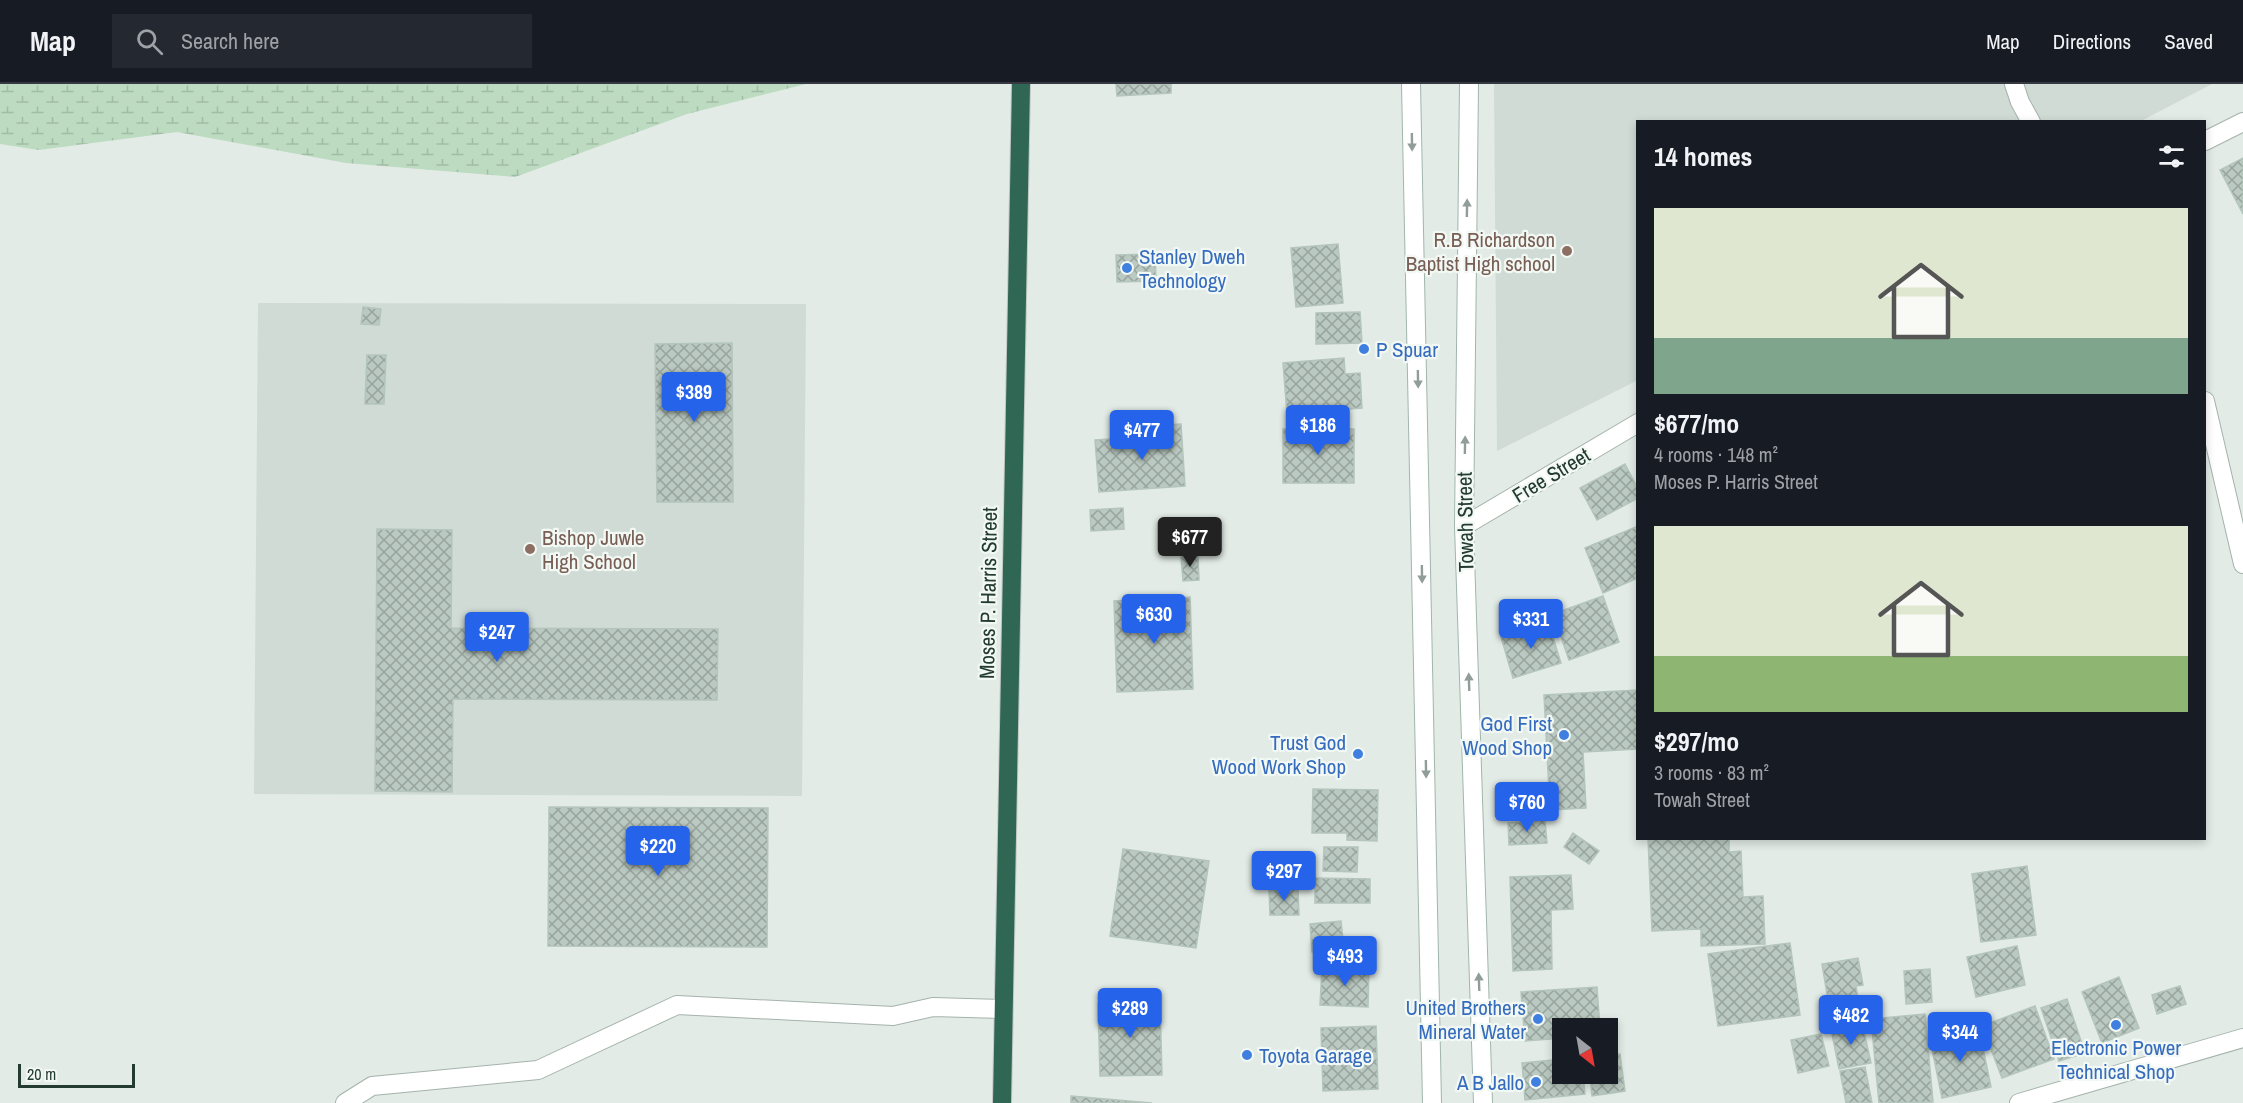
<!DOCTYPE html>
<meta charset="utf-8">
<style>
:root{--surface:#171b24;--page:#242831;--text:#f1f3f6;--muted:#9ea1a6;--line:#363941;--accent:#2563eb}
body{margin:0;font-family:"Archivo Narrow",sans-serif;background:var(--page);color:var(--text);height:100vh;display:flex;flex-direction:column;font-size:22px;white-space:nowrap}
*{box-sizing:border-box;margin:0}
p{font-size:20px;color:var(--muted)}
.icon{flex:none;width:33px;height:33px;fill:none;stroke:currentColor;stroke-width:2;stroke-linecap:round;stroke-linejoin:round}
.map{position:relative;flex:1;overflow:hidden}
.drawer{position:absolute;left:1636px;top:36px;width:570px;height:720px;display:flex;flex-direction:column;background:var(--surface);border-radius:0px;box-shadow:0 3px 9px #0003}
.drawer>*{flex:none}
.needle{width:39px;rotate:149deg}
.controls{position:absolute;left:1552px;top:934px;display:grid;gap:12px}
.controls a{display:grid;place-items:center;width:66px;height:66px;border-radius:0px;background:var(--surface);box-shadow:0 3px 9px #0003;font-size:30px}
.scale{position:absolute;left:18px;bottom:15px;width:117px;box-sizing:border-box;padding-left:6px;border:3px solid #233b31;border-top:0;font-size:16px;line-height:21px;white-space:nowrap;color:#233b31;-webkit-text-stroke:4px #f2f8f4;paint-order:stroke}
.price{position:absolute;translate:-50% -51px;padding:0 14px;border-radius:6px;background:var(--accent);color:#fff;font-size:20px;line-height:39px;filter:drop-shadow(0 2px 3px #0008)}
.price::after{content:'';position:absolute;left:50%;top:36px;width:18px;height:14px;margin-left:-9px;background:inherit;clip-path:polygon(0 0,100% 0,50% 100%)}
.price.active{background:#222;color:#fff}
ul{padding:0;list-style:none}
li{display:grid;align-content:center;gap:12px;height:318px;padding:0 18px}
li span{display:grid;place-items:center;height:186px;border-radius:0px;color:#555}
li>.icon{margin-inline-start:auto}
span .icon{width:108px;height:108px;fill:#fffc;stroke-width:1}
li b{font-size:26px}
h2{display:flex;justify-content:space-between;align-items:center;height:72px;padding:0 18px;font-size:26px}
header{display:flex;align-items:center;gap:36px;box-sizing:border-box;height:84px;padding:0 30px;background:var(--surface);border-bottom:2px solid var(--line)}
header strong{font-size:28px}
nav{display:flex;gap:33px;margin-inline-start:auto;font-size:21px}
.search{width:420px;height:54px;background:var(--page);display:flex;align-items:center;gap:15px;box-sizing:border-box;padding:0 21px;border-radius:0px;color:var(--muted);font-size:22px}
.map>svg:first-child{display:block}
.built{fill:#d0dbd5}
.wetland{fill:url(#wetland-marsh)}
.building{fill:url(#building-cross-hatch);stroke:#b4c5bc;stroke-width:1.5}
.lines{fill:none;stroke-linecap:round;stroke-linejoin:round}
.street-casing{stroke:#a5b3ac;stroke-width:20}
.secondary-casing{stroke:#a1b6ac;stroke-width:20}
.highway-casing{stroke:#c1c8c5;stroke-width:20}
.street{stroke:#fff;stroke-width:18}
.secondary{stroke:#fff;stroke-width:18}
.highway{stroke:#306654;stroke-width:18}
.oneway{fill:#919d98}
.education-dot{fill:#8d6e63;stroke:#f2f8f4;stroke-width:2}
.shop-dot{fill:#3f7fe0;stroke:#f2f8f4;stroke-width:2}
.labels{text-anchor:middle;dominant-baseline:central;stroke-width:4.5;stroke-linejoin:round;paint-order:stroke}
.education-label{font-size:21px;fill:#785e54;stroke:#f2f8f4;text-anchor:end}
.shop-label{font-size:21px;fill:#366cbe;stroke:#f2f8f4;text-anchor:end}
.street-label{font-size:21px;fill:#233b31;stroke:#f2f8f4}
</style>
<header>
<strong>Map</strong>
<div class="search"><svg class="icon" aria-label="search" viewBox="0 0 24 24"><circle cx="10" cy="10" r="6"/><path d="M15 15l6 6"/></svg>Search here</div>
<nav><a>Map</a><a>Directions</a><a>Saved</a></nav>
</header>
<div class="map">
<svg width="2243" height="1019" viewBox="0 0 2243 1019">
<defs>
<pattern id="wetland-marsh" width="20" height="14" patternUnits="userSpaceOnUse" patternTransform="scale(1.5)"><rect width="20" height="14" fill="#bcdbc0"/><path d="M1 5h8M5 5V1M11 12h8M15 12V8" fill="none" stroke="#a1bda5"/></pattern>
<pattern id="building-cross-hatch" width="8" height="8" patternUnits="userSpaceOnUse" patternTransform="scale(1.5)"><rect width="8" height="8" fill="#bac9c1"/><path d="M0 0l8 8M0 8l8-8" fill="none" stroke="#97a49d"/></pattern>
</defs>
<rect width="100%" height="100%" fill="#e2ebe6"/>
<!-- built -->
<g class="built">
<polygon points="1494,0 2212,0 2141,37 1638,38 1638,296 1497,367"/>
<polygon points="258,219 806,220 802,712 254,710"/>
</g>
<!-- wetland -->
<polygon class="wetland" points="0,0 806,0 687,30 515,93 346,79 177,48 39,66 0,60"/>
<!-- building -->
<g class="building">
<polygon points="1116,0 1171,0 1171,9 1117,12"/>
<polygon points="2243,74 2243,130 2220,86"/>
<polygon points="1338,160 1343,219 1296,223 1291,164"/>
<polygon points="1155,170 1156,197 1117,198 1116,171"/>
<polygon points="363,223 381,225 379,241 361,240"/>
<polygon points="1360,228 1362,259 1316,260 1316,229"/>
<polygon points="732,259 733,418 657,418 655,260"/>
<polygon points="367,271 386,271 384,320 365,320"/>
<polygon points="1344,274 1345,290 1360,289 1362,324 1287,330 1283,279"/>
<polygon points="1181,340 1185,402 1099,408 1095,356 1145,353 1145,342"/>
<rect x="1283" y="345" width="71" height="54"/>
<polygon points="1625,380 1638,405 1638,414 1597,436 1580,404"/>
<polygon points="1123,424 1124,445 1091,447 1090,426"/>
<polygon points="1638,442 1638,494 1603,509 1585,464"/>
<polygon points="377,445 452,446 451,544 718,545 717,616 453,615 452,708 375,707"/>
<polygon points="1198,472 1199,496 1183,497 1181,473"/>
<polygon points="1603,512 1619,558 1569,576 1553,530"/>
<polygon points="1190,513 1193,605 1117,608 1114,517"/>
<polygon points="1548,538 1561,579 1513,594 1501,553"/>
<polygon points="1638,606 1638,665 1583,668 1586,724 1550,726 1544,611"/>
<polygon points="1313,705 1378,706 1377,757 1347,756 1347,749 1312,749"/>
<polygon points="549,723 768,724 767,863 548,862"/>
<polygon points="1545,736 1547,759 1509,761 1508,739"/>
<polygon points="1573,749 1599,767 1589,780 1564,763"/>
<polygon points="1648,754 1729,754 1729,768 1741,767 1743,813 1763,812 1765,860 1701,862 1701,845 1652,847"/>
<polygon points="1324,763 1358,763 1357,788 1323,787"/>
<polygon points="1123,765 1209,777 1196,864 1110,852"/>
<polygon points="2027,782 2036,851 1981,858 1972,790"/>
<polygon points="1571,791 1573,825 1551,826 1552,885 1513,887 1510,793"/>
<polygon points="1315,794 1370,795 1370,819 1315,819"/>
<polygon points="1298,805 1299,831 1270,831 1269,806"/>
<polygon points="1341,837 1344,865 1312,868 1310,840"/>
<polygon points="1790,859 1800,931 1718,942 1708,870"/>
<polygon points="2017,862 2025,901 1976,913 1967,873"/>
<polygon points="1858,874 1863,901 1856,902 1861,935 1832,940 1822,880"/>
<polygon points="1322,883 1369,884 1368,923 1320,921"/>
<polygon points="1930,885 1932,918 1906,920 1904,887"/>
<polygon points="2119,893 2139,944 2102,959 2082,908"/>
<polygon points="2180,902 2186,920 2157,930 2152,911"/>
<polygon points="1597,903 1600,945 1563,945 1563,954 1525,957 1521,908"/>
<polygon points="2067,915 2085,969 2059,977 2041,924"/>
<polygon points="1160,918 1162,991 1100,992 1098,920"/>
<polygon points="2035,922 2054,975 2002,994 1982,942"/>
<polygon points="1925,930 1933,1018 1879,1019 1871,935"/>
<polygon points="1862,939 1871,979 1839,985 1831,945"/>
<polygon points="1376,942 1378,1005 1323,1007 1321,944"/>
<polygon points="1979,945 1991,1003 1942,1014 1930,955"/>
<polygon points="1821,950 1829,982 1798,989 1791,956"/>
<polygon points="1620,970 1625,1007 1592,1012 1590,990 1608,990 1608,971"/>
<polygon points="1563,975 1563,990 1583,990 1585,1010 1525,1016 1522,979"/>
<polygon points="1865,983 1872,1019 1846,1019 1840,987"/>
<polygon points="1071,1012 1152,1019 1071,1019"/>
</g>
<g class="lines">
<defs>
<g id="street">
<polyline points="2014,0 2020,18 2031,38"/>
<polyline points="2205,57 2243,38"/>
<polyline points="2205,317 2243,480"/>
<polyline points="1464,442 1638,339"/>
<polyline points="345,1019 372,1002 538,986 677,921 893,932 933,923 1002,925"/>
<polyline points="2019,1019 2243,954"/>
</g>
<g id="secondary">
<polyline points="1411,0 1432,1019"/>
<polyline points="1469,0 1464,442 1483,1019"/>
</g>
<polyline id="highway" points="1002,1019 1021,0"/>
</defs>
<!-- street casing -->
<use href="#street" class="street-casing"/>
<!-- secondary casing -->
<use href="#secondary" class="secondary-casing"/>
<!-- highway casing -->
<use href="#highway" class="highway-casing"/>
<!-- street -->
<use href="#street" class="street"/>
<!-- secondary -->
<use href="#secondary" class="secondary"/>
<!-- highway -->
<use href="#highway" class="highway"/>
</g>
<!-- one-way arrows -->
<defs><path id="oneway-solid" d="M-6-.8H1V-3.2L6.5 0L1 3.2V.8H-6Z" transform="scale(1.5)"/></defs>
<g class="oneway">
<use href="#oneway-solid" transform="translate(1412 58) rotate(89)"/>
<use href="#oneway-solid" transform="translate(1467 124) rotate(-89)"/>
<use href="#oneway-solid" transform="translate(1418 295) rotate(89)"/>
<use href="#oneway-solid" transform="translate(1465 361) rotate(-89)"/>
<use href="#oneway-solid" transform="translate(1422 490) rotate(89)"/>
<use href="#oneway-solid" transform="translate(1469 598) rotate(-92)"/>
<use href="#oneway-solid" transform="translate(1426 685) rotate(89)"/>
<use href="#oneway-solid" transform="translate(1479 898) rotate(-92)"/>
</g>
<!-- markers -->
<g class="education-dot">
<circle cx="1567" cy="167" r="6"/>
<circle cx="530" cy="465" r="6"/>
</g>
<g class="shop-dot">
<circle cx="1127" cy="184" r="6"/>
<circle cx="1364" cy="265" r="6"/>
<circle cx="1564" cy="651" r="6"/>
<circle cx="1358" cy="670" r="6"/>
<circle cx="1538" cy="935" r="6"/>
<circle cx="2116" cy="941" r="6"/>
<circle cx="1247" cy="971" r="6"/>
<circle cx="1536" cy="998" r="6"/>
</g>
<g class="labels">
<!-- education labels -->
<g class="education-label">
<text x="1555" y="155">R.B Richardson<tspan x="1555" dy="24">Baptist High school</tspan></text>
<text x="542" y="453" text-anchor="start">Bishop Juwle<tspan x="542" dy="24">High School</tspan></text>
</g>
<!-- shop labels -->
<g class="shop-label">
<text x="1139" y="172" text-anchor="start">Stanley Dweh<tspan x="1139" dy="24">Technology</tspan></text>
<text x="1376" y="265" text-anchor="start">P Spuar</text>
<text x="1552" y="639">God First<tspan x="1552" dy="24">Wood Shop</tspan></text>
<text x="1346" y="658">Trust God<tspan x="1346" dy="24">Wood Work Shop</tspan></text>
<text x="1526" y="923">United Brothers<tspan x="1526" dy="24">Mineral Water</tspan></text>
<text x="2116" y="963" text-anchor="middle">Electronic Power<tspan x="2116" dy="24">Technical Shop</tspan></text>
<text x="1259" y="971" text-anchor="start">Toyota Garage</text>
<text x="1524" y="998">A B Jallo</text>
</g>
<!-- street labels -->
<g class="street-label">
<text transform="translate(1551 391) rotate(-31)">Free Street</text>
<text transform="translate(1465 438) rotate(-91)">Towah Street</text>
<text transform="translate(988 509) rotate(-89)">Moses P. Harris Street</text>
</g>
</g>
</svg>
<div class="controls">
<a><svg class="needle" viewBox="-14 -14 28 28"><path d="M0-13l5 13h-10z" fill="#e53935"/><path d="M0 13l5-13h-10z" fill="#9ea1a6"/></svg></a>
</div>
<div class="scale">20 m</div>
<b class="price" style="left:694px;top:339px">$389</b>
<b class="price" style="left:1318px;top:372px">$186</b>
<b class="price" style="left:1142px;top:377px">$477</b>
<b class="price active" style="left:1190px;top:484px">$677</b>
<b class="price" style="left:1154px;top:561px">$630</b>
<b class="price" style="left:1531px;top:566px">$331</b>
<b class="price" style="left:497px;top:579px">$247</b>
<b class="price" style="left:1527px;top:749px">$760</b>
<b class="price" style="left:658px;top:793px">$220</b>
<b class="price" style="left:1284px;top:818px">$297</b>
<b class="price" style="left:1345px;top:903px">$493</b>
<b class="price" style="left:1130px;top:955px">$289</b>
<b class="price" style="left:1851px;top:962px">$482</b>
<b class="price" style="left:1960px;top:979px">$344</b>
<section class="drawer">
<h2>14 homes<svg class="icon" aria-label="filters" viewBox="0 0 24 24"><path d="M4 7h16M4 17h16"/><circle cx="9" cy="7" r="2"/><circle cx="15" cy="17" r="2"/></svg></h2>
<ul>
<li><span style="background:linear-gradient(#dfe7d0 70%,#7fa58c 0)"><svg class="icon" aria-label="home" viewBox="0 0 24 24"><path d="M3 11l9-7 9 7M6 9v11h12V9"/></svg></span><div><b>$677/mo</b><p>4 rooms · 148 m²</p><p>Moses P. Harris Street</p></div></li>
<li><span style="background:linear-gradient(#dfe7d0 70%,#8fb573 0)"><svg class="icon" aria-label="home" viewBox="0 0 24 24"><path d="M3 11l9-7 9 7M6 9v11h12V9"/></svg></span><div><b>$297/mo</b><p>3 rooms · 83 m²</p><p>Towah Street</p></div></li>
</ul>
</section>
</div>
